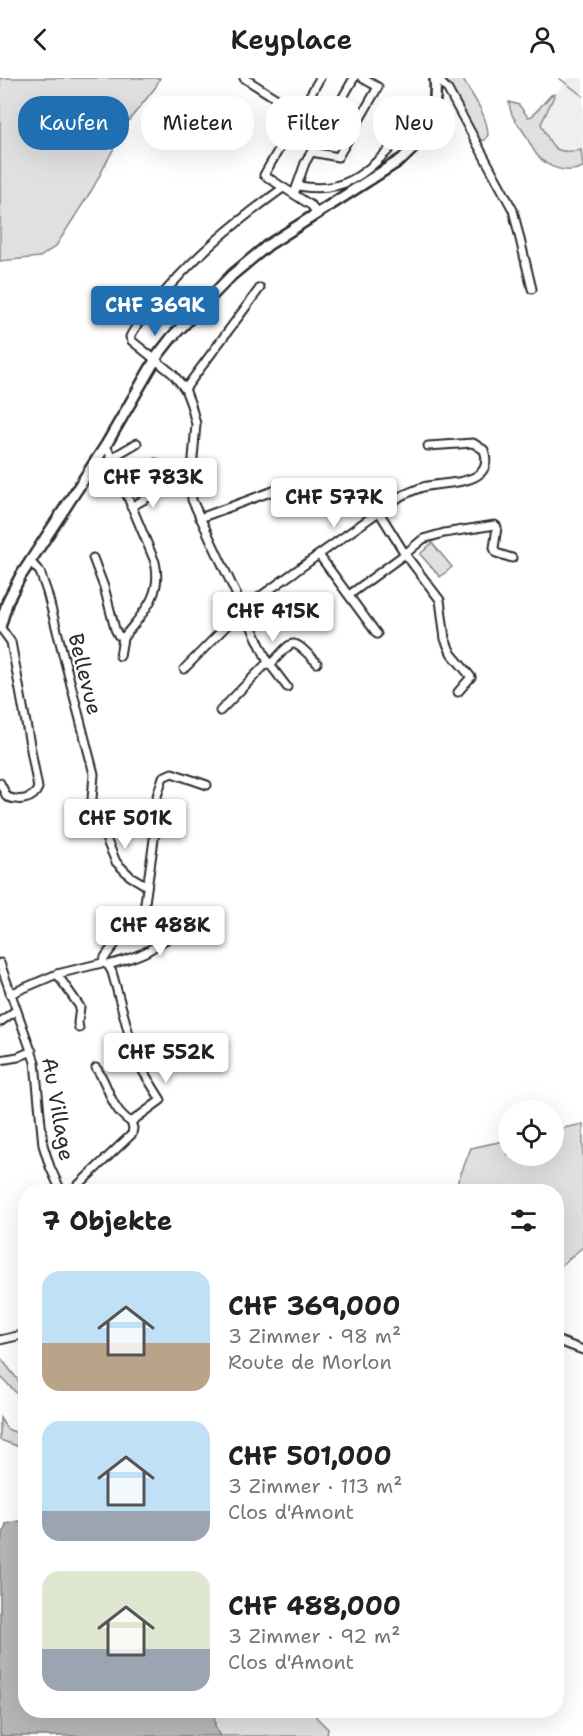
<!DOCTYPE html>
<html lang="de">
<meta charset="utf-8">
<style>
:root{--surface:#fff;--page:#f2f2f2;--text:#202124;--muted:#757577;--accent:#1f6fb2}
body{margin:0;font-family:"Shantell Sans",sans-serif;background:var(--page);color:var(--text);height:100vh;display:flex;flex-direction:column;font-size:22px;white-space:nowrap}
*{box-sizing:border-box;margin:0}
p{font-size:20px;color:var(--muted)}
.icon{flex:none;width:33px;height:33px;fill:none;stroke:currentColor;stroke-width:2;stroke-linecap:round;stroke-linejoin:round}
.map{position:relative;flex:1;overflow:hidden}
.sheet{position:absolute;left:18px;top:1106px;width:546px;height:534px;display:flex;flex-direction:column;background:var(--surface);border-radius:24px;box-shadow:0 6px 24px #0002}
.sheet>*{flex:none}
.hud{position:absolute;left:18px;top:18px;width:548px;height:54px;display:flex;gap:12px}
.controls{position:absolute;left:498px;top:1022px;display:grid;gap:12px}
.controls a{display:grid;place-items:center;width:66px;height:66px;border-radius:50%;background:var(--surface);box-shadow:0 6px 24px #0002;font-size:30px}
.price{position:absolute;translate:-50% -51px;padding:0 14px;border-radius:6px;background:#fff;color:#222;font-size:20px;line-height:39px;filter:drop-shadow(0 2px 3px #0008)}
.price::after{content:'';position:absolute;left:50%;top:36px;width:18px;height:14px;margin-left:-9px;background:inherit;clip-path:polygon(0 0,100% 0,50% 100%)}
.price.active{background:var(--accent);color:#fff}
ul{padding:0;list-style:none}
li{display:flex;align-items:center;gap:18px;height:150px;padding:0 24px}
li span{display:grid;place-items:center;flex:none;width:168px;height:120px;border-radius:18px;color:#555}
li>.icon{margin-inline-start:auto}
span .icon{width:72px;height:72px;fill:#fffc;stroke-width:1}
li b{font-size:26px}
h2{display:flex;justify-content:space-between;align-items:center;height:72px;padding:0 24px;font-size:26px}
.tag{padding:0 21px;border-radius:24px;background:var(--surface);box-shadow:0 6px 24px #0002;font-size:21px;line-height:54px}
.tag.active{background:var(--accent);color:#fff}
header{display:flex;justify-content:space-between;align-items:center;height:78px;padding:0 24px;background:var(--surface);font-size:27px;font-weight:600}
.map>svg:first-child{display:block}
.built{fill:#efefef}
.green{fill:#e0e0e0;stroke:#868686;stroke-width:1.5}
.water{fill:#b6b6b6;stroke:#7e7e7e;stroke-width:1.5}
.lines{fill:none;stroke-linecap:round;stroke-linejoin:round}
.stream{stroke:#7e7e7e;stroke-width:1.5}
.street-casing{stroke:#2b2b2b;stroke-width:11}
.secondary-casing{stroke:#2b2b2b;stroke-width:14}
.street{stroke:#fff;stroke-width:7}
.secondary{stroke:#fff;stroke-width:9}
.labels{text-anchor:middle;dominant-baseline:central;stroke-width:4.5;stroke-linejoin:round;paint-order:stroke}
.street-label{font-size:21px;fill:#2b2b2b;stroke:#fff}
</style>
<header><svg class="icon" aria-label="back" viewBox="0 0 24 24"><path d="M15 5l-7 7 7 7"/></svg>Keyplace<svg class="icon" aria-label="person" viewBox="0 0 24 24"><circle cx="12" cy="8" r="4"/><path d="M4 21q1-7 8-7t8 7"/></svg></header>
<div class="map">
<svg width="583" height="1658" viewBox="0 0 583 1658">
<rect width="100%" height="100%" fill="#fff"/>
<filter id="ink" filterUnits="userSpaceOnUse"><feTurbulence type="fractalNoise" baseFrequency=".0167" numOctaves="2"/><feDisplacementMap in="SourceGraphic" scale="12" xChannelSelector="R" yChannelSelector="G"/><feConvolveMatrix kernelMatrix="1 2 1 2 8 2 1 2 1" color-interpolation-filters="sRGB"/></filter>
<g filter="url(#ink)">
<!-- built -->
<polygon class="built" points="564,0 583,0 583,76 576,87 550,80 534,46 566,2"/>
<!-- green -->
<g class="green">
<polygon points="0,0 160,0 155,10 127,45 93,110 56,168 40,179 0,183"/>
<path d="M444 0H462C472 18 487 35 488 57L485 62 479 63 473 56Z"/>
<path d="M555 16 541 46C553 70 553 77 581 72L583 89C568 96 548 91 537 77 531 70 528 60 523 53 515 42 510 37 509 24L519 27 528 39 532 38 551 17Z"/>
<polygon points="432,465 452,489 440,499 420,476"/>
<polygon points="583,1046 583,1169 557,1191 556,1113 454,1113 471,1070 508,1062 508,1077 554,1077 554,1052"/>
<polygon points="0,1279 25,1311 25,1324 0,1298"/>
<polygon points="0,1340 7,1351 25,1358 25,1377 17,1368 0,1362"/>
<polygon points="214,1632 316,1632 316,1639 328,1651 327,1658 220,1658 215,1649"/>
</g>
<!-- water -->
<polygon class="water" points="25,1442 26,1632 214,1632 215,1649 220,1658 0,1658 0,1467 6,1446"/>
<g class="lines">
<!-- stream -->
<polyline class="stream" points="559,0 583,18"/>
<defs>
<g id="street">
<polyline points="244,0 299,35"/>
<polyline points="437,0 448,12 513,132 532,211"/>
<polyline points="312,74 338,79 378,9 362,0"/>
<path d="M299 108C347 117 367 93 399 62"/>
<path d="M283 110C237 143 194 178 158 222 148 233 136 246 130 259L132 263 173 296 185 311 191 327 196 346 191 403 192 422 268 584 287 609"/>
<polyline points="294,116 305,85 354,0"/>
<polyline points="316,135 312,128 264,97 320,0"/>
<polyline points="185,311 260,210"/>
<polyline points="113,379 137,365"/>
<polyline points="122,406 156,385"/>
<polyline points="131,429 163,411"/>
<polyline points="200,440 289,407 319,408 333,411 363,408 376,411 378,416 379,434 405,476 423,461 444,455 495,447 497,449 494,470 496,475 512,480"/>
<polyline points="319,477 377,556"/>
<path d="M93 480 104 509 115 551 118 557 123 560C143 535 163 517 155 484L106 367"/>
<polyline points="30,483 40,494 47,514 94,696 92,721"/>
<polyline points="349,517 405,476 440,522 445,561 451,575 471,599 458,614"/>
<path d="M0 549 11 564 38 710C33 723 18 723 7 719L0 705"/>
<polyline points="120,578 123,560"/>
<path d="M271 586C295 560 291 559 317 585"/>
<path d="M184 591 244 530 401 418C408 415 416 411 423 409 439 405 465 406 478 397 487 391 487 381 484 372L473 365 428 368"/>
<polyline points="220,633 268,584"/>
<polyline points="98,742 116,784 130,798 147,808"/>
<polyline points="0,885 35,984 43,1067 50,1089 61,1113"/>
<path d="M108 887C122 883 137 879 149 872 168 860 186 846 210 848"/>
<polyline points="57,896 80,929 78,945 79,950"/>
<path d="M10 916 57 896 102 885C111 865 133 851 144 832L157 740V718L163 699 172 695 207 707"/>
<polyline points="0,944 15,933"/>
<polyline points="0,982 18,979 32,973"/>
<path d="M96 990C110 1008 109 1030 131 1044"/>
<polyline points="72,1113 132,1056 133,1050 131,1044 161,1022 136,982 112,894 108,887 102,885"/>
<polyline points="0,1262 26,1256"/>
<polyline points="556,1262 583,1272"/>
</g>
<path id="secondary" d="M0 549 8 522 20 499 106 367 158 277 172 259 232 197 268 167 402 81C427 59 438 34 435 0"/>
</defs>
<!-- street casing -->
<use href="#street" class="street-casing"/>
<!-- secondary casing -->
<use href="#secondary" class="secondary-casing"/>
<!-- street -->
<use href="#street" class="street"/>
<!-- secondary -->
<use href="#secondary" class="secondary"/>
</g>
</g>
<g class="labels">
<!-- street labels -->
<g class="street-label">
<text transform="translate(85 596) rotate(76)">Bellevue</text>
<text transform="translate(58 1031) rotate(80)">Au Village</text>
</g>
</g>
</svg>
<div class="controls">
<a><svg class="icon" aria-label="locate" viewBox="0 0 24 24"><circle cx="12" cy="12" r="6"/><path d="M12 2v4M12 18v4M2 12h4M18 12h4"/></svg></a>
</div>
<b class="price active" style="left:155px;top:259px">CHF 369K</b>
<b class="price" style="left:153px;top:431px">CHF 783K</b>
<b class="price" style="left:334px;top:451px">CHF 577K</b>
<b class="price" style="left:273px;top:565px">CHF 415K</b>
<b class="price" style="left:125px;top:772px">CHF 501K</b>
<b class="price" style="left:160px;top:879px">CHF 488K</b>
<b class="price" style="left:166px;top:1006px">CHF 552K</b>
<div class="hud">
<a class="tag active">Kaufen</a>
<a class="tag">Mieten</a>
<a class="tag">Filter</a>
<a class="tag">Neu</a>
</div>
<section class="sheet">
<h2>7 Objekte<svg class="icon" aria-label="filters" viewBox="0 0 24 24"><path d="M4 7h16M4 17h16"/><circle cx="9" cy="7" r="2"/><circle cx="15" cy="17" r="2"/></svg></h2>
<ul>
<li><span style="background:linear-gradient(#bfe0f5 60%,#b9a48a 0)"><svg class="icon" aria-label="home" viewBox="0 0 24 24"><path d="M3 11l9-7 9 7M6 9v11h12V9"/></svg></span><div><b>CHF 369,000</b><p>3 Zimmer · 98 m²</p><p>Route de Morlon</p></div></li>
<li><span style="background:linear-gradient(#bfe0f5 75%,#9aa5b1 0)"><svg class="icon" aria-label="home" viewBox="0 0 24 24"><path d="M3 11l9-7 9 7M6 9v11h12V9"/></svg></span><div><b>CHF 501,000</b><p>3 Zimmer · 113 m²</p><p>Clos d'Amont</p></div></li>
<li><span style="background:linear-gradient(#dfe7d0 65%,#9aa5b1 0)"><svg class="icon" aria-label="home" viewBox="0 0 24 24"><path d="M3 11l9-7 9 7M6 9v11h12V9"/></svg></span><div><b>CHF 488,000</b><p>3 Zimmer · 92 m²</p><p>Clos d'Amont</p></div></li>
</ul>
</section>
</div>
